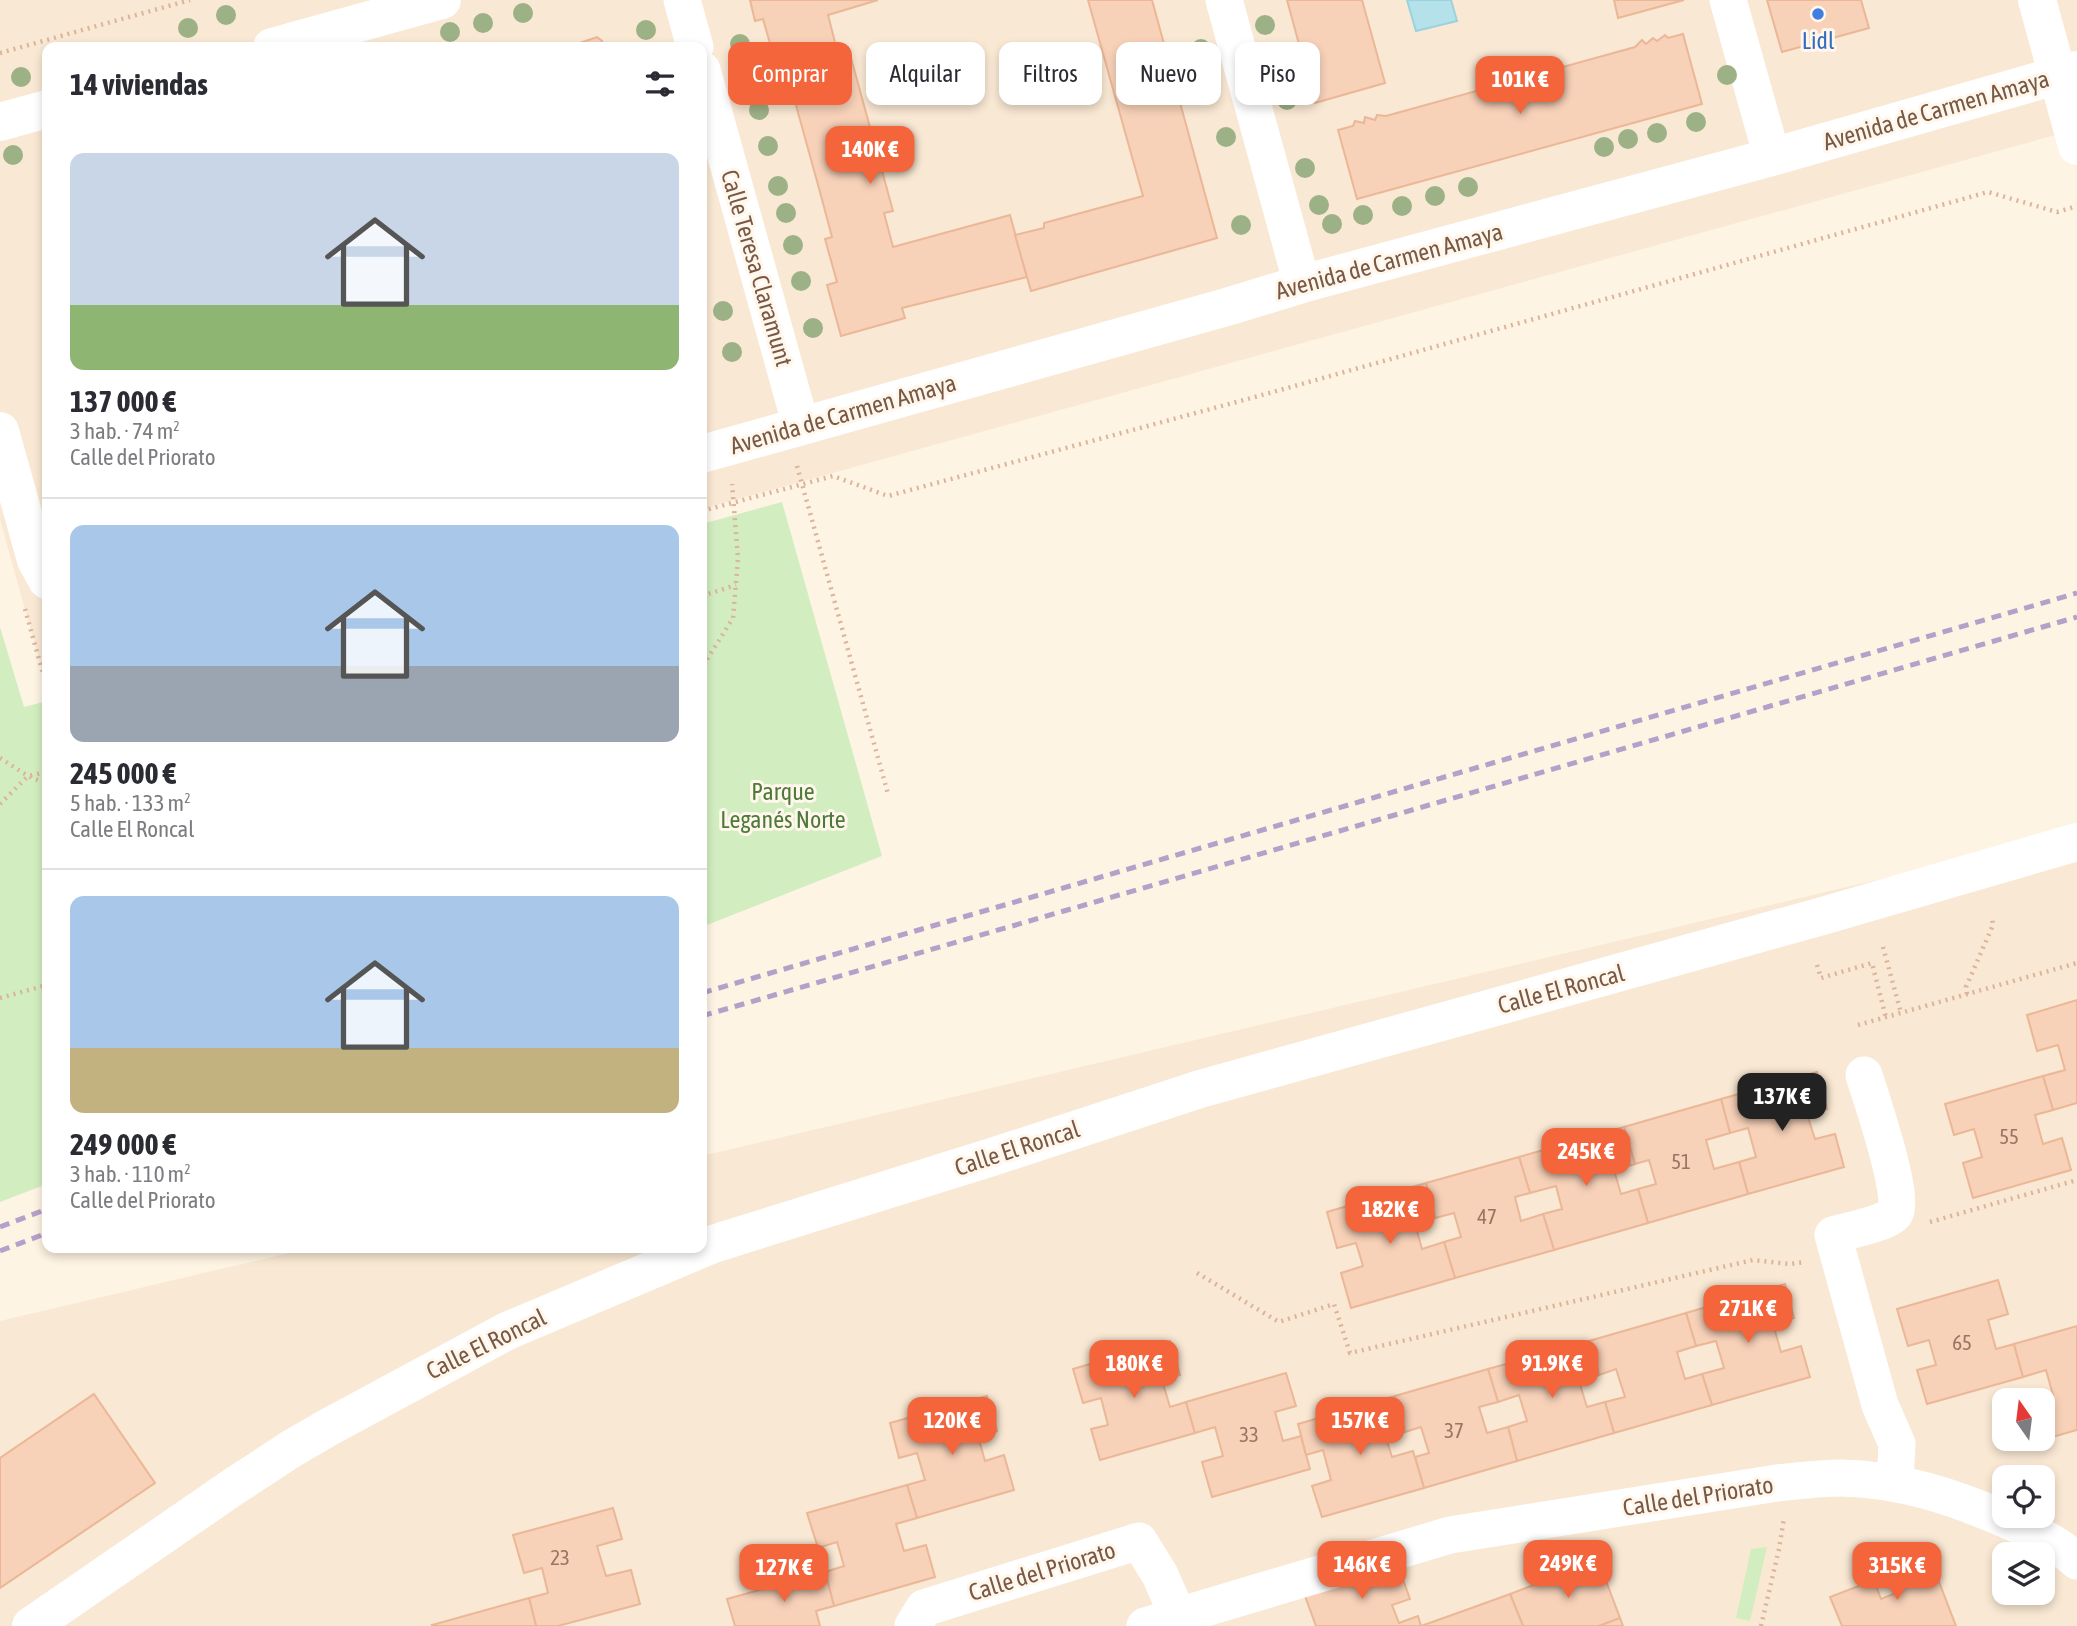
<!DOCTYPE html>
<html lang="es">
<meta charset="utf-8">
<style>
:root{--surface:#fff;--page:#f2f2f3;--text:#2b2b33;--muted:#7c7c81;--line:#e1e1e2;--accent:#f4653c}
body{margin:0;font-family:"Asap Condensed",sans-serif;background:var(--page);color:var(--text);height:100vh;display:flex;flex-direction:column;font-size:26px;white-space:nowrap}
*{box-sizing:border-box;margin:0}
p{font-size:23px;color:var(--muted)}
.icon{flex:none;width:38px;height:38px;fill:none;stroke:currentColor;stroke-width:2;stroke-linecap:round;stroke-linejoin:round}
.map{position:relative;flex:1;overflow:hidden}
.panel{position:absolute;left:42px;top:42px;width:665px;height:1211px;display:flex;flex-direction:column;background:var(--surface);border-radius:14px;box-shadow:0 4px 10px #0003}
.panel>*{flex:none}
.guide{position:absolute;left:728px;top:42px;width:665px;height:63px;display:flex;gap:14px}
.needle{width:46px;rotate:346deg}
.buttons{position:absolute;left:1992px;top:1388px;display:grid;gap:14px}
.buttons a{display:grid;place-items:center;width:63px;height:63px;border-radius:14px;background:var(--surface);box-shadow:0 4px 10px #0003;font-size:35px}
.price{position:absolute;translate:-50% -60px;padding:0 16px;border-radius:14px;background:var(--accent);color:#fff;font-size:23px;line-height:46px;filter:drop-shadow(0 2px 4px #0008)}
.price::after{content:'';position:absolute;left:50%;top:42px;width:21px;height:16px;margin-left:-10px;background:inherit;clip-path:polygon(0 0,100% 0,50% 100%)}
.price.on{background:#222;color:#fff}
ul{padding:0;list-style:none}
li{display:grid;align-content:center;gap:14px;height:371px;padding:0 28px}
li+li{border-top:2px solid var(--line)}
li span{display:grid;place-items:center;height:217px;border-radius:14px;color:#555}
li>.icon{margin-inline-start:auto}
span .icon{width:126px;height:126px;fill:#fffc;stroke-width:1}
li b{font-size:30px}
h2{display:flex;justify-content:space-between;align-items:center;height:84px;padding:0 28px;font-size:30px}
.chip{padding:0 24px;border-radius:14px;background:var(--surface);box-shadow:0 4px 10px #0003;font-size:24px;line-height:63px}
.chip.on{background:var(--accent);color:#fff}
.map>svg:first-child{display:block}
.residential{fill:#f9e8d3;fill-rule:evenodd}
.green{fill:#d2eec0}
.water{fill:#b5e2ea;stroke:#9ad3dd;stroke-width:2}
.building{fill:#f7d1b8;stroke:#ebb796;stroke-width:2}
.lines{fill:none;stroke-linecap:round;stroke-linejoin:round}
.path{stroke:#dcb49b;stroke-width:4.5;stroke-dasharray:2 5;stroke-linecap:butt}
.street{stroke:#fff;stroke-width:37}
.secondary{stroke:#fff;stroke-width:38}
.rail{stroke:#b6a0c9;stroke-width:5;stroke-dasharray:10 7;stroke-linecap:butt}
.tree{fill:#9db186}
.shop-dot{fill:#3f7fe0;stroke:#fff7eb;stroke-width:2.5}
.labels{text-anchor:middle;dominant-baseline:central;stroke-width:6;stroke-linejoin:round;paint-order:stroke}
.number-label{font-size:21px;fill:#987662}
.shop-label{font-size:24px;fill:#366cbe;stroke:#fff7eb}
.street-label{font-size:24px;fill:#795846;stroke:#fff7eb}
.park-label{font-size:24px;fill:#4d7a3a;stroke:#fff7eb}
</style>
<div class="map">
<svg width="2077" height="1626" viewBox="0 0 2077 1626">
<rect width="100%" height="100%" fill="#fef4e3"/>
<!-- residential -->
<g class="residential">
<polygon points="0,0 2077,0 2077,129 702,509 702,47 47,47 47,670 42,670 0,520"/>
<path d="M2077 833V1626H0V1321L310 1248H702V1156ZM2004 1400H2042V1438H2004ZM2004 1477H2042V1516H2004ZM2004 1554H2042V1592H2004Z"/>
</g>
<!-- green -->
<g class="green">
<polygon points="782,502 882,856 702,927 702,524"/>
<polygon points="0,627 24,707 47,701 47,1184 0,1202"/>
<polygon points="1767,1547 1750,1621 1736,1618 1751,1549"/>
</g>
<!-- water -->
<polygon class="water" points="1407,0 1451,0 1457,21 1416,31"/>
<!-- building -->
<g class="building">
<polygon points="750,0 878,0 828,15 837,50 848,47 893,211 884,213 893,247 1010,215 1027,277 902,308 905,318 841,336 827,285 837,282 825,239 832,237 820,192 781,51 773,54 763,19 755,21"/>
<polygon points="1088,0 1152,0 1217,238 1031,291 1015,235 1044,228 1044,223 1143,196"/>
<polygon points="1287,0 1362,0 1385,83 1315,103"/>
<polygon points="1614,0 1684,0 1618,18"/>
<polygon points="1767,0 1861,0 1869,28 1782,52"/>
<polygon points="1683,34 1702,104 1357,199 1338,130 1353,126 1355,121 1364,123 1365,117 1375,120 1377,115 1386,116 1635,47 1642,40 1646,44 1653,38 1657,41 1665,35 1668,38"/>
<polygon points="597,37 602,41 605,47 568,47"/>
<polygon points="2077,1000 2077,1103 2053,1110 2043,1076 2065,1070 2058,1045 2037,1051 2027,1015"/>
<polygon points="1817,1072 1827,1109 1807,1114 1815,1139 1835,1134 1844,1167 1748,1194 1739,1162 1756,1157 1748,1128 1730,1133 1721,1099"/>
<polygon points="2043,1076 2053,1110 2035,1115 2043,1144 2062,1138 2071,1170 1973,1198 1963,1163 1982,1157 1974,1129 1954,1135 1945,1104"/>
<polygon points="1721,1099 1730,1133 1706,1140 1714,1169 1739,1162 1748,1194 1648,1223 1638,1189 1656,1184 1649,1160 1635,1164 1624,1127"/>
<polygon points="1624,1127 1635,1164 1614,1170 1621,1194 1638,1189 1648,1223 1554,1250 1543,1214 1562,1209 1556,1186 1530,1193 1519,1157"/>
<polygon points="1519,1157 1530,1193 1515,1197 1521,1221 1543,1214 1554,1250 1455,1278 1444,1242 1461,1237 1454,1213 1435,1218 1426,1183"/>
<polygon points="1426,1183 1435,1218 1415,1224 1422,1249 1444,1242 1455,1278 1351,1308 1341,1273 1363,1266 1356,1243 1337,1248 1327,1212"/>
<polygon points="1998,1280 2008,1314 1988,1320 1996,1349 2014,1344 2023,1377 1927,1404 1917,1370 1936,1365 1929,1340 1908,1346 1897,1309"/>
<polygon points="1785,1284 1794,1318 1773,1324 1781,1352 1801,1346 1810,1377 1712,1405 1702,1374 1724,1368 1716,1341 1696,1346 1686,1313"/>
<polygon points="1686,1313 1696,1346 1677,1352 1685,1379 1702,1374 1712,1405 1614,1433 1605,1402 1625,1397 1616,1369 1599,1375 1589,1341"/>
<polygon points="2077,1326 2077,1430 2042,1440 2042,1400 2035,1400 2053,1395 2046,1370 2023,1377 2014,1344"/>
<polygon points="1170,1341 1180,1375 1162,1380 1170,1407 1186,1402 1195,1433 1100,1460 1091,1429 1108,1425 1101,1398 1083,1403 1073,1369"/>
<polygon points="1589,1341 1599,1375 1579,1381 1587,1407 1605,1402 1614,1433 1517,1461 1508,1427 1527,1421 1519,1395 1498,1402 1488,1369"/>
<polygon points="1488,1369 1498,1402 1479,1407 1487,1433 1508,1427 1517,1461 1424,1488 1415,1457 1429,1453 1421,1427 1405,1432 1395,1396"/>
<polygon points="1286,1373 1296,1406 1275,1412 1283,1441 1301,1436 1310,1469 1212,1497 1202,1462 1223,1456 1215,1427 1195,1433 1186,1402"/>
<polygon points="94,1394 155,1483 0,1588 0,1458"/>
<polygon points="987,1396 997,1431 978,1436 985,1461 1004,1455 1014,1490 917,1518 907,1485 925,1480 917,1453 899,1458 890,1423"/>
<polygon points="1395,1396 1405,1432 1386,1438 1392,1457 1413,1451 1424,1488 1322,1517 1312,1486 1331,1480 1323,1450 1306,1455 1298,1424"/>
<polygon points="907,1485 917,1518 896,1524 904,1551 926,1545 935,1577 834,1606 825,1572 844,1566 837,1542 818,1548 807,1513"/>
<polygon points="613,1508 622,1539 597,1546 606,1576 631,1570 640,1604 558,1626 536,1626 529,1598 548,1593 542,1568 524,1573 513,1535"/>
<polygon points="1598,1560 1620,1618 1599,1626 1523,1626 1510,1594"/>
<polygon points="1931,1561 1956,1626 1842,1626 1830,1597 1874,1580 1881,1599 1896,1593 1890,1577"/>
<polygon points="1397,1563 1410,1599 1392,1605 1399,1623 1418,1616 1421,1626 1316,1626 1305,1596"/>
<polygon points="825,1572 834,1606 816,1611 820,1626 735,1626 727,1599"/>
<polygon points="1510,1594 1523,1626 1421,1626 1466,1610"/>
<polygon points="529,1598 536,1626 433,1626 432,1625"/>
<polygon points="1620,1618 1623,1626 1599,1626"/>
</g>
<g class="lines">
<!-- path -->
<g class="path">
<polyline points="0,53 190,0"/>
<polyline points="797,466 888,794"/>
<polyline points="702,511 833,476 888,496 1255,397 1988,192 2057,212 2077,206"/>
<polyline points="702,596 736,585"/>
<polyline points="25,609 42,670 47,670"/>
<polyline points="702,664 706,661 733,618 738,558 732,484"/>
<polyline points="0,758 28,776 47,784"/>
<polyline points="0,804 28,776 47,772"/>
<polyline points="1883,947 1901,1013"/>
<polyline points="1817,965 1821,978 1872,963 1886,1018"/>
<polyline points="1967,994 1966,987 1993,925 1992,917"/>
<polyline points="0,998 47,985"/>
<polyline points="1858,1025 2077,963"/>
<polyline points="1930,1222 2077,1180"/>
<polyline points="1197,1273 1279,1322 1334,1304 1350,1353 1753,1260 1790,1264 1804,1262"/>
<polyline points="1761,1626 1779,1549 1784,1518"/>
</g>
<!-- street -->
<g class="street">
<polyline points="682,0 695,47"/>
<polyline points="1224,0 1302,284"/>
<polyline points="1728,0 1772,157"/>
<polyline points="702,70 801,426"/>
<path d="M1864 1075C1871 1098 1905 1196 1895 1213 1889 1223 1846 1231 1833 1235L1880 1405 1897 1444 1895 1483"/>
<polyline points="913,1626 924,1608 1139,1541 1160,1575 1178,1616"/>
<path d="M1145 1626 1450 1535 1777 1483C1798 1481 1820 1478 1841 1478 1900 1479 1954 1497 2007 1520 2031 1531 2057 1543 2077 1561"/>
</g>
<!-- secondary -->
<g class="secondary">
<polyline points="2037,0 2077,146"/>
<polyline points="272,47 442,0"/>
<polyline points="0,122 47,109"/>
<polyline points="0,431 36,560 47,580"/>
<polyline points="702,454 1230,306 1302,284 1772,157 2077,70"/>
<polyline points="31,1626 233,1487 291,1449 327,1428 507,1331 713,1244 992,1157 1200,1089 1819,917 2077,842"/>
</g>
<!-- rail -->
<g class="rail">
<polyline points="702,993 2077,593"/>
<polyline points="702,1016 2077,617"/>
<polyline points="0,1227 47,1209"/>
<polyline points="0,1251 47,1233"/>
</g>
</g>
<!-- trees -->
<g class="tree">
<circle cx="523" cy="13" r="10"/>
<circle cx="226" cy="15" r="10"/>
<circle cx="483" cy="23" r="10"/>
<circle cx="1265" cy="25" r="10"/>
<circle cx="188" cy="28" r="10"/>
<circle cx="646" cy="30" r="10"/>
<circle cx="450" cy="32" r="10"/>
<circle cx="740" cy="44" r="10"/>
<circle cx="1201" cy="49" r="10"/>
<circle cx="1727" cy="75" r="10"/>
<circle cx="21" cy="77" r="10"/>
<circle cx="748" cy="78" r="10"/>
<circle cx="1287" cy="100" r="10"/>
<circle cx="759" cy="110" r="10"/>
<circle cx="1696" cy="122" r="10"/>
<circle cx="1657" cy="133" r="10"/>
<circle cx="1226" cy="137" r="10"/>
<circle cx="1628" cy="139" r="10"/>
<circle cx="768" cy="146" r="10"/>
<circle cx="1604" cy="147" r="10"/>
<circle cx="13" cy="155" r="10"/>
<circle cx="1305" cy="168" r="10"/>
<circle cx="778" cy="186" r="10"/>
<circle cx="1468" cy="187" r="10"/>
<circle cx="1435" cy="196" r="10"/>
<circle cx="1319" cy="205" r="10"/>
<circle cx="1402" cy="206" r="10"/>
<circle cx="786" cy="213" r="10"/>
<circle cx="1363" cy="215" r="10"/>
<circle cx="1332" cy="224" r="10"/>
<circle cx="1241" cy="225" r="10"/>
<circle cx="793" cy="245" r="10"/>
<circle cx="801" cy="281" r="10"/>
<circle cx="723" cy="311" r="10"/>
<circle cx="813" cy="328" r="10"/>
<circle cx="732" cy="352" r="10"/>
</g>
<!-- markers -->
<circle class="shop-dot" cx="1818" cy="14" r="7"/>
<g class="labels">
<!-- number labels -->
<g class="number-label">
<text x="2009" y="1136">55</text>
<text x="1681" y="1161">51</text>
<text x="1487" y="1216">47</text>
<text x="1962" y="1342">65</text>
<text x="1454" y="1430">37</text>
<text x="1249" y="1434">33</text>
<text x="560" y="1557">23</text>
</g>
<!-- shop labels -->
<g class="shop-label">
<text x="1818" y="40">Lidl</text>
</g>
<!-- street labels -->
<g class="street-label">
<text transform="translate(1936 110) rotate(-16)">Avenida de Carmen Amaya</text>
<text transform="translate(1389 261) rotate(-15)">Avenida de Carmen Amaya</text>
<text transform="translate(757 268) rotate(74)">Calle Teresa Claramunt</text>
<text transform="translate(843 414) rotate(-16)">Avenida de Carmen Amaya</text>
<text transform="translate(1561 989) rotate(-15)">Calle El Roncal</text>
<text transform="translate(1017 1148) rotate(-18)">Calle El Roncal</text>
<text transform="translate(486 1344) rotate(-26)">Calle El Roncal</text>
<text transform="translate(1698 1496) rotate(-9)">Calle del Priorato</text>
<text transform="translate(1042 1571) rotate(-17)">Calle del Priorato</text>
</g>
<!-- park labels -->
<g class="park-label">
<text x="783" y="791">Parque<tspan x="783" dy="28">Leganés Norte</tspan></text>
</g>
</g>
</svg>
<div class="buttons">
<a><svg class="needle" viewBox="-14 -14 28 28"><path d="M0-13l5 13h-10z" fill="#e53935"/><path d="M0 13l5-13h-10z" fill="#7c7c81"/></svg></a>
<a><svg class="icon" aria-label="locate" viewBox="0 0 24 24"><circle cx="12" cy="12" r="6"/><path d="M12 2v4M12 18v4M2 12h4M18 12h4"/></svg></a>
<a><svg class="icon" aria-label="layers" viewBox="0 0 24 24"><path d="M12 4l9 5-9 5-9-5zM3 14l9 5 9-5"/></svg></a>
</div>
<b class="price" style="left:1520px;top:116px">101K €</b>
<b class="price" style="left:870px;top:186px">140K €</b>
<b class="price on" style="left:1782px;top:1133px">137K €</b>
<b class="price" style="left:1586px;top:1188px">245K €</b>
<b class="price" style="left:1390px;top:1246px">182K €</b>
<b class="price" style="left:1748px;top:1345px">271K €</b>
<b class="price" style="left:1134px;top:1400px">180K €</b>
<b class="price" style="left:1552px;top:1400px">91.9K €</b>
<b class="price" style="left:952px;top:1457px">120K €</b>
<b class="price" style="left:1360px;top:1457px">157K €</b>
<b class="price" style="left:1568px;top:1600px">249K €</b>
<b class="price" style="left:1362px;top:1601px">146K €</b>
<b class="price" style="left:1897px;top:1602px">315K €</b>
<b class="price" style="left:784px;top:1604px">127K €</b>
<div class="guide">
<a class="chip on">Comprar</a>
<a class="chip">Alquilar</a>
<a class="chip">Filtros</a>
<a class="chip">Nuevo</a>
<a class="chip">Piso</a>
</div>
<section class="panel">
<h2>14 viviendas<svg class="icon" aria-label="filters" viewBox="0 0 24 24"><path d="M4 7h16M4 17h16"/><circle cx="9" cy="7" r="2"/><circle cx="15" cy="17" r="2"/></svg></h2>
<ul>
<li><span style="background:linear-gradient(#c9d6e8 70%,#8fb573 0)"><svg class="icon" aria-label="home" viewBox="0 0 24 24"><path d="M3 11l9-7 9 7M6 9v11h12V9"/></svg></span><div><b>137 000 €</b><p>3 hab. · 74 m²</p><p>Calle del Priorato</p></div></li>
<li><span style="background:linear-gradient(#a9c7e8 65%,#9aa5b1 0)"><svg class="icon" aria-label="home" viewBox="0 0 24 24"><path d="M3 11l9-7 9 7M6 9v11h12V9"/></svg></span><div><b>245 000 €</b><p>5 hab. · 133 m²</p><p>Calle El Roncal</p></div></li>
<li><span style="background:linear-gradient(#a9c7e8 70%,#c2b280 0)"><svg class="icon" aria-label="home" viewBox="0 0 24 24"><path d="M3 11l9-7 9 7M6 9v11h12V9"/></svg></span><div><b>249 000 €</b><p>3 hab. · 110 m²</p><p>Calle del Priorato</p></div></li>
</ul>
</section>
</div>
